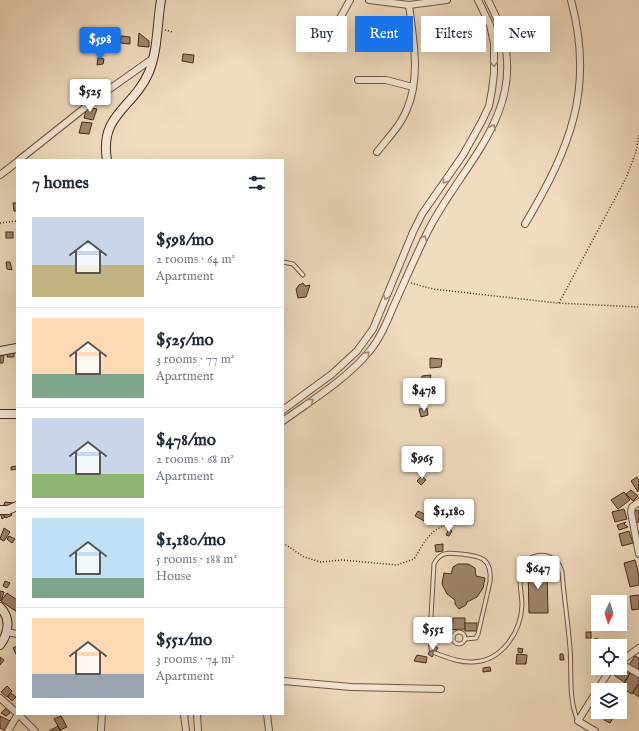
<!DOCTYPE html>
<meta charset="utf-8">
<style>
:root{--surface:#fff;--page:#f6f6f7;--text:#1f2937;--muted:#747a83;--line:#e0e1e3;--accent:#1a73e8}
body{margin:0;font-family:"IM FELL English",serif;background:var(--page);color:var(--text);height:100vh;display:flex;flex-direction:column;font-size:15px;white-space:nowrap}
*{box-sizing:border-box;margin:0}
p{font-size:13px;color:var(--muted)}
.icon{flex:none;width:22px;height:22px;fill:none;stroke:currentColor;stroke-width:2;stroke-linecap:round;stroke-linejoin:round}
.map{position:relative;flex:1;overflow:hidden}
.panel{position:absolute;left:16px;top:159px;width:268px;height:556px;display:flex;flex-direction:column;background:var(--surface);border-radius:0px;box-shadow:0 4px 16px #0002}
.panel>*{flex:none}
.banner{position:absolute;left:296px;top:16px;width:283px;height:36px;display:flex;gap:8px}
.needle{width:26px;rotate:184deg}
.fabs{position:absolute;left:591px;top:595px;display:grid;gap:8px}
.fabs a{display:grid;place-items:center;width:36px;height:36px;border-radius:0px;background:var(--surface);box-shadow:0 4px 16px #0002;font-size:20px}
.price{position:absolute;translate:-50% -34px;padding:0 9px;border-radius:4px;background:#fff;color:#222;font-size:13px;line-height:26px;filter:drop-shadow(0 1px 2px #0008)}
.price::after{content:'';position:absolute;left:50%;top:24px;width:12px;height:9px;margin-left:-6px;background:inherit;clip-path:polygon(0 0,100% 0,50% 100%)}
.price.on{background:var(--accent);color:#fff}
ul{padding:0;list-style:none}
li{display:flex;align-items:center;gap:12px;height:100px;padding:0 16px}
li+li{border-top:1px solid var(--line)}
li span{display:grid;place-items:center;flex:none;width:112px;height:80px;border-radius:0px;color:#555}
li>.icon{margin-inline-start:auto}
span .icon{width:48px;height:48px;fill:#fffc;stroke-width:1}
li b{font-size:17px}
h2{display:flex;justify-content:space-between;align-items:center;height:48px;padding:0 16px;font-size:17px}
.pill{padding:0 14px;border-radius:0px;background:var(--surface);box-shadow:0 4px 16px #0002;font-size:14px;line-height:36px}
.pill.on{background:var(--accent);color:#fff}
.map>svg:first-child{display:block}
.building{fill:#a0876f;stroke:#492a19}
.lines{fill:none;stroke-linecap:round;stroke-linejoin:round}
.lane-casing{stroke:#735642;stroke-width:5}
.street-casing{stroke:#735642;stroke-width:8}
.secondary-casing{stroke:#492a19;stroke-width:10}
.path{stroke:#492a19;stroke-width:1.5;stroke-dasharray:1 2;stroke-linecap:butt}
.lane{stroke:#f5e8d5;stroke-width:3}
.street{stroke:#f5e8d5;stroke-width:6}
.secondary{stroke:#f5e8d5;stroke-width:8}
.oneway{stroke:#9f8977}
</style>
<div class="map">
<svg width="639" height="731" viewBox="0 0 639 731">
<rect width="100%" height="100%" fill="#f0dcbf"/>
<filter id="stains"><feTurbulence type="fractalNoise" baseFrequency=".005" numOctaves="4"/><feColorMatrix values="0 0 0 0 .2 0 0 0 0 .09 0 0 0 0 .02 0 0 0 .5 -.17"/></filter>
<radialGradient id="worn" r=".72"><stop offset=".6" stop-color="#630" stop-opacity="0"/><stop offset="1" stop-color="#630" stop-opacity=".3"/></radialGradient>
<!-- building -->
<g class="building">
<polygon points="139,33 149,41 149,47 138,46"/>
<polygon points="121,36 130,37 130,44 120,43"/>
<polygon points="183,54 194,55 193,63 182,61"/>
<polygon points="98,58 104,59 103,64 97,65"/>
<polygon points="87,107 97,109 93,120 84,118"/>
<polygon points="82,122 92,123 89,134 79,133"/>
<polygon points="13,203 17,203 17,211 14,211"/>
<rect x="6" y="232" width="7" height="6"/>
<polygon points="6,262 10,262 12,270 7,269"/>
<polygon points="303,283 305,286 310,285 306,297 298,298 296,289 299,285"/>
<polygon points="8,351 14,352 14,357 7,357"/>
<polygon points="0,355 4,355 3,363 0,363"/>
<polygon points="430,358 442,359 441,367 430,368"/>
<polygon points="431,375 429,384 421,383 422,376"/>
<polygon points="427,408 428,415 421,417 419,409"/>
<polygon points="17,466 17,469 11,470 11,467"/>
<polygon points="422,476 426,480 421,485 417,481"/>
<polygon points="637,477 639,480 638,492 631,481"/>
<polygon points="631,490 638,496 633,501 626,494"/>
<polygon points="624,492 630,500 618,509 611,500"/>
<polygon points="5,502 14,503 15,506 2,510"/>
<polygon points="624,509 627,519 615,522 612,512"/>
<polygon points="639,510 639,522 635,523 633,511"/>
<polygon points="5,511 3,514 5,517 2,519 0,512"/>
<polygon points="10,511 12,515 6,518 3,514"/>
<polygon points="418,511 433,518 430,524 415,516"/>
<rect x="438" y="516" width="7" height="8"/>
<polygon points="626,522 624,524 628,527 619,530 617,525"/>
<polygon points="4,528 10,532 4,541 0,539"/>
<polygon points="449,529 452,531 449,536 446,535"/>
<polygon points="629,531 633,543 622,546 619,534"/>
<polygon points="9,536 15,539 12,543 7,539"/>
<polygon points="443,544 443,551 436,552 435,545"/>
<polygon points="635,560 639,575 639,585 630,587 624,563"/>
<polygon points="458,564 468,564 475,568 476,576 485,578 483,588 477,597 467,602 466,605 459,609 455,604 455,600 447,594 442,584 444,573 451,574 453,567"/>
<polygon points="528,568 547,568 548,613 529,613"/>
<polygon points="5,581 10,583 7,588 3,586"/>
<polygon points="0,591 4,592 1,601 0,600"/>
<polygon points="7,593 17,600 17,612 1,601"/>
<polygon points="639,595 639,609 632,610 630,596"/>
<polygon points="453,618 465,618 465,629 444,630 444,621 453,622"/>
<rect x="465" y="623" width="12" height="8"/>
<rect x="586" y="632" width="5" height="6"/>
<polygon points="597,638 601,646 598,646 595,649 591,641"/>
<polygon points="433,645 438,648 432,657 428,654"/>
<polygon points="17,646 17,656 13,648"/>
<polygon points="518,648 523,649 522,653 518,652"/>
<polygon points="517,654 527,655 526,664 516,664"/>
<polygon points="560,654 563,654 564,660 560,660"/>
<polygon points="417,655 427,657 426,663 414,661"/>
<polygon points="635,656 639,658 639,671 629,665"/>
<polygon points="0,657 4,660 0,665"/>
<polygon points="490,667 491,671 483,672 483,668"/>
<polygon points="620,667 630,674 624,682 614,675"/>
<polygon points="630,673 639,678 639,682 632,694 622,688"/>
<polygon points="639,684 639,697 633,693"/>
<polygon points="7,686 12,691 7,697 1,692"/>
<polygon points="11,693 16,697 12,701 8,697"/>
<polygon points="598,706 598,712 604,712 601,715 595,710"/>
<polygon points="6,708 10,713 6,716 1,713"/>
<polygon points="608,712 615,715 610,723 604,720"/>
<polygon points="0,716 10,721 4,730 0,728"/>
<polygon points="61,716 67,727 60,730 54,719"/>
<polygon points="58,726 60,731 49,731"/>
</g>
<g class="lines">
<defs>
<g id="lane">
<polyline points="283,262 293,264 303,275"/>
<circle cx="459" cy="638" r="6"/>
<polyline points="430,634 431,649"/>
<path d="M452 637 430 634 434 564C440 551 449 553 461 554 481 556 492 558 490 582L478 634 476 638 465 639"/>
<path d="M435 653C446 657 460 663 473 662 502 661 521 632 522 605 522 594 517 576 523 566 533 549 558 553 562 572 564 597 568 623 570 648 572 673 568 699 578 721"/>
</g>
<g id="street">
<polyline points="369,0 409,5 447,0"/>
<polyline points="339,20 350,0"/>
<polyline points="358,80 386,80 413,87"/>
<path d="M377 152C388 138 401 125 407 109 421 77 413 38 409 5"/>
<polyline points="19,160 97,98 152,59"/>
<polyline points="0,175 17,162"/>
<path d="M525 224C570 148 595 89 571 0"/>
<polyline points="283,410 332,374 357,351 373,329 413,232 422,214 463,155 482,121 489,106 492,90 494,73 494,43 490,25 478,0"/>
<path d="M283 421C312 400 345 380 368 353 380 339 387 322 394 305 405 281 415 257 427 233 458 169 525 116 503 36 500 24 494 12 488 0"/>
<polyline points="639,502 632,507 631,512 639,554"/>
<polyline points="7,632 17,634"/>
<polyline points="620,662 639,648"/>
<polyline points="620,663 639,674"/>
<polyline points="283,681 351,687 441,689"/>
<polyline points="0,698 17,713"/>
<polyline points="18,714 35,731"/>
<polyline points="184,714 186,731"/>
<polyline points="197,714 198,731"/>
<polyline points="267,714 269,731"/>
<polyline points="8,731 18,714"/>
<polyline points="101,731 102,714"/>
<polyline points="595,731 578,721 611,668"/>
</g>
<g id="secondary">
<path d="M107 160C99 114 134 108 149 72 158 50 157 23 161 0"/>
<polyline points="0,351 17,348"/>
<polyline points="0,414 17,414"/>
<polyline points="0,510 8,510 17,506"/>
<path d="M0 607C11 618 9 633 0 645"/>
</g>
</defs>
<!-- lane casing -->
<use href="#lane" class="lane-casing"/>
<!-- street casing -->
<use href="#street" class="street-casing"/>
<!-- secondary casing -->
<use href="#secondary" class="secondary-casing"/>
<!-- path -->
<g class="path">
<polyline points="165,30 173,32"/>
<polyline points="0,223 17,221"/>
<polyline points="411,283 433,289 557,303 639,307"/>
<polyline points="559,303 626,178 636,152 639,134"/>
<path d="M283 543 304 557 321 562 342 560 397 565 414 559C425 542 428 531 448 524"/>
</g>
<!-- lane -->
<use href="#lane" class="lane"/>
<!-- street -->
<use href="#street" class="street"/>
<!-- secondary -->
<use href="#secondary" class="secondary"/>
</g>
<!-- one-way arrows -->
<defs><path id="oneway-chevron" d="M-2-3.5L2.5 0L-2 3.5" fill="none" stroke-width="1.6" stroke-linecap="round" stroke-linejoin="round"/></defs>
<g class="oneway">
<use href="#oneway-chevron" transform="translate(494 64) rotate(88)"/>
<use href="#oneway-chevron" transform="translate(493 127) rotate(-64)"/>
<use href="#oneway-chevron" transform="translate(445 181) rotate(124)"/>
<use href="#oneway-chevron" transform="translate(424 238) rotate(-64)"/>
<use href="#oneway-chevron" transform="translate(386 297) rotate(111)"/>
<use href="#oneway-chevron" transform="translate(367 354) rotate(-49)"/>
<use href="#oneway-chevron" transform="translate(311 401) rotate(-37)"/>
</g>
<rect width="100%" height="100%" filter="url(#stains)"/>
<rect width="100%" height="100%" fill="url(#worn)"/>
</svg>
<div class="fabs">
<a><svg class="needle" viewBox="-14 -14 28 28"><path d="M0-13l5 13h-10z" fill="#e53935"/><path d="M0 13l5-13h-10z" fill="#747a83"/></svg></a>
<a><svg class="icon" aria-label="locate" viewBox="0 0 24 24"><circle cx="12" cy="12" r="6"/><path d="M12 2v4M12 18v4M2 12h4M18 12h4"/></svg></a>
<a><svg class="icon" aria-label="layers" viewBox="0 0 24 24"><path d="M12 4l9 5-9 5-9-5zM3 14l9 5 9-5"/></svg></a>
</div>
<b class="price on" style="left:100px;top:61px">$598</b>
<b class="price" style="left:90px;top:113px">$525</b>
<b class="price" style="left:424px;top:412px">$478</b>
<b class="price" style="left:422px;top:480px">$965</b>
<b class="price" style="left:449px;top:533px">$1,180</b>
<b class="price" style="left:538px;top:590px">$647</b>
<b class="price" style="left:433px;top:651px">$551</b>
<div class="banner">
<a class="pill">Buy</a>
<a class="pill on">Rent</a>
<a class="pill">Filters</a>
<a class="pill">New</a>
</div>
<section class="panel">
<h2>7 homes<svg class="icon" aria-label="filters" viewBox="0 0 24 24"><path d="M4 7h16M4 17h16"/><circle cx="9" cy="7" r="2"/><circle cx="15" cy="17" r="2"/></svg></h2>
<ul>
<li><span style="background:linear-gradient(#c9d6e8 60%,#c2b280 0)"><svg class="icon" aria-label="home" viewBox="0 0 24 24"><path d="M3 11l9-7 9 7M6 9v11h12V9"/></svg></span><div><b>$598/mo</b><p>2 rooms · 64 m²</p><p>Apartment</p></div></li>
<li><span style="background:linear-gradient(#ffd9b3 70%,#7fa58c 0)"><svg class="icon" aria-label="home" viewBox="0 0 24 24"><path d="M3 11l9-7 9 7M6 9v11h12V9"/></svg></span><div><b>$525/mo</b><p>3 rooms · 77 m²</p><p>Apartment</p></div></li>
<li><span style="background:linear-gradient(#c9d6e8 70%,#8fb573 0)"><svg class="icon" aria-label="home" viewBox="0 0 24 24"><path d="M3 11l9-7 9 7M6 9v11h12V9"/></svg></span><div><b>$478/mo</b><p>2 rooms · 68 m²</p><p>Apartment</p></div></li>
<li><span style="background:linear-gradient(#bfe0f5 75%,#7fa58c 0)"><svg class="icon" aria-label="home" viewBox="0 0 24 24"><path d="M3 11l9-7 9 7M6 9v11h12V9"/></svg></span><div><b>$1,180/mo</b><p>5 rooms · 188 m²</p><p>House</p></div></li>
<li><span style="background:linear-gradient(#ffd9b3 70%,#9aa5b1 0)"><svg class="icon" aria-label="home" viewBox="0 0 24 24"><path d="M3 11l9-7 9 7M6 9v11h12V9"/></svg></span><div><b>$551/mo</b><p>3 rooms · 74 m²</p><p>Apartment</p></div></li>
</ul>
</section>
</div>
